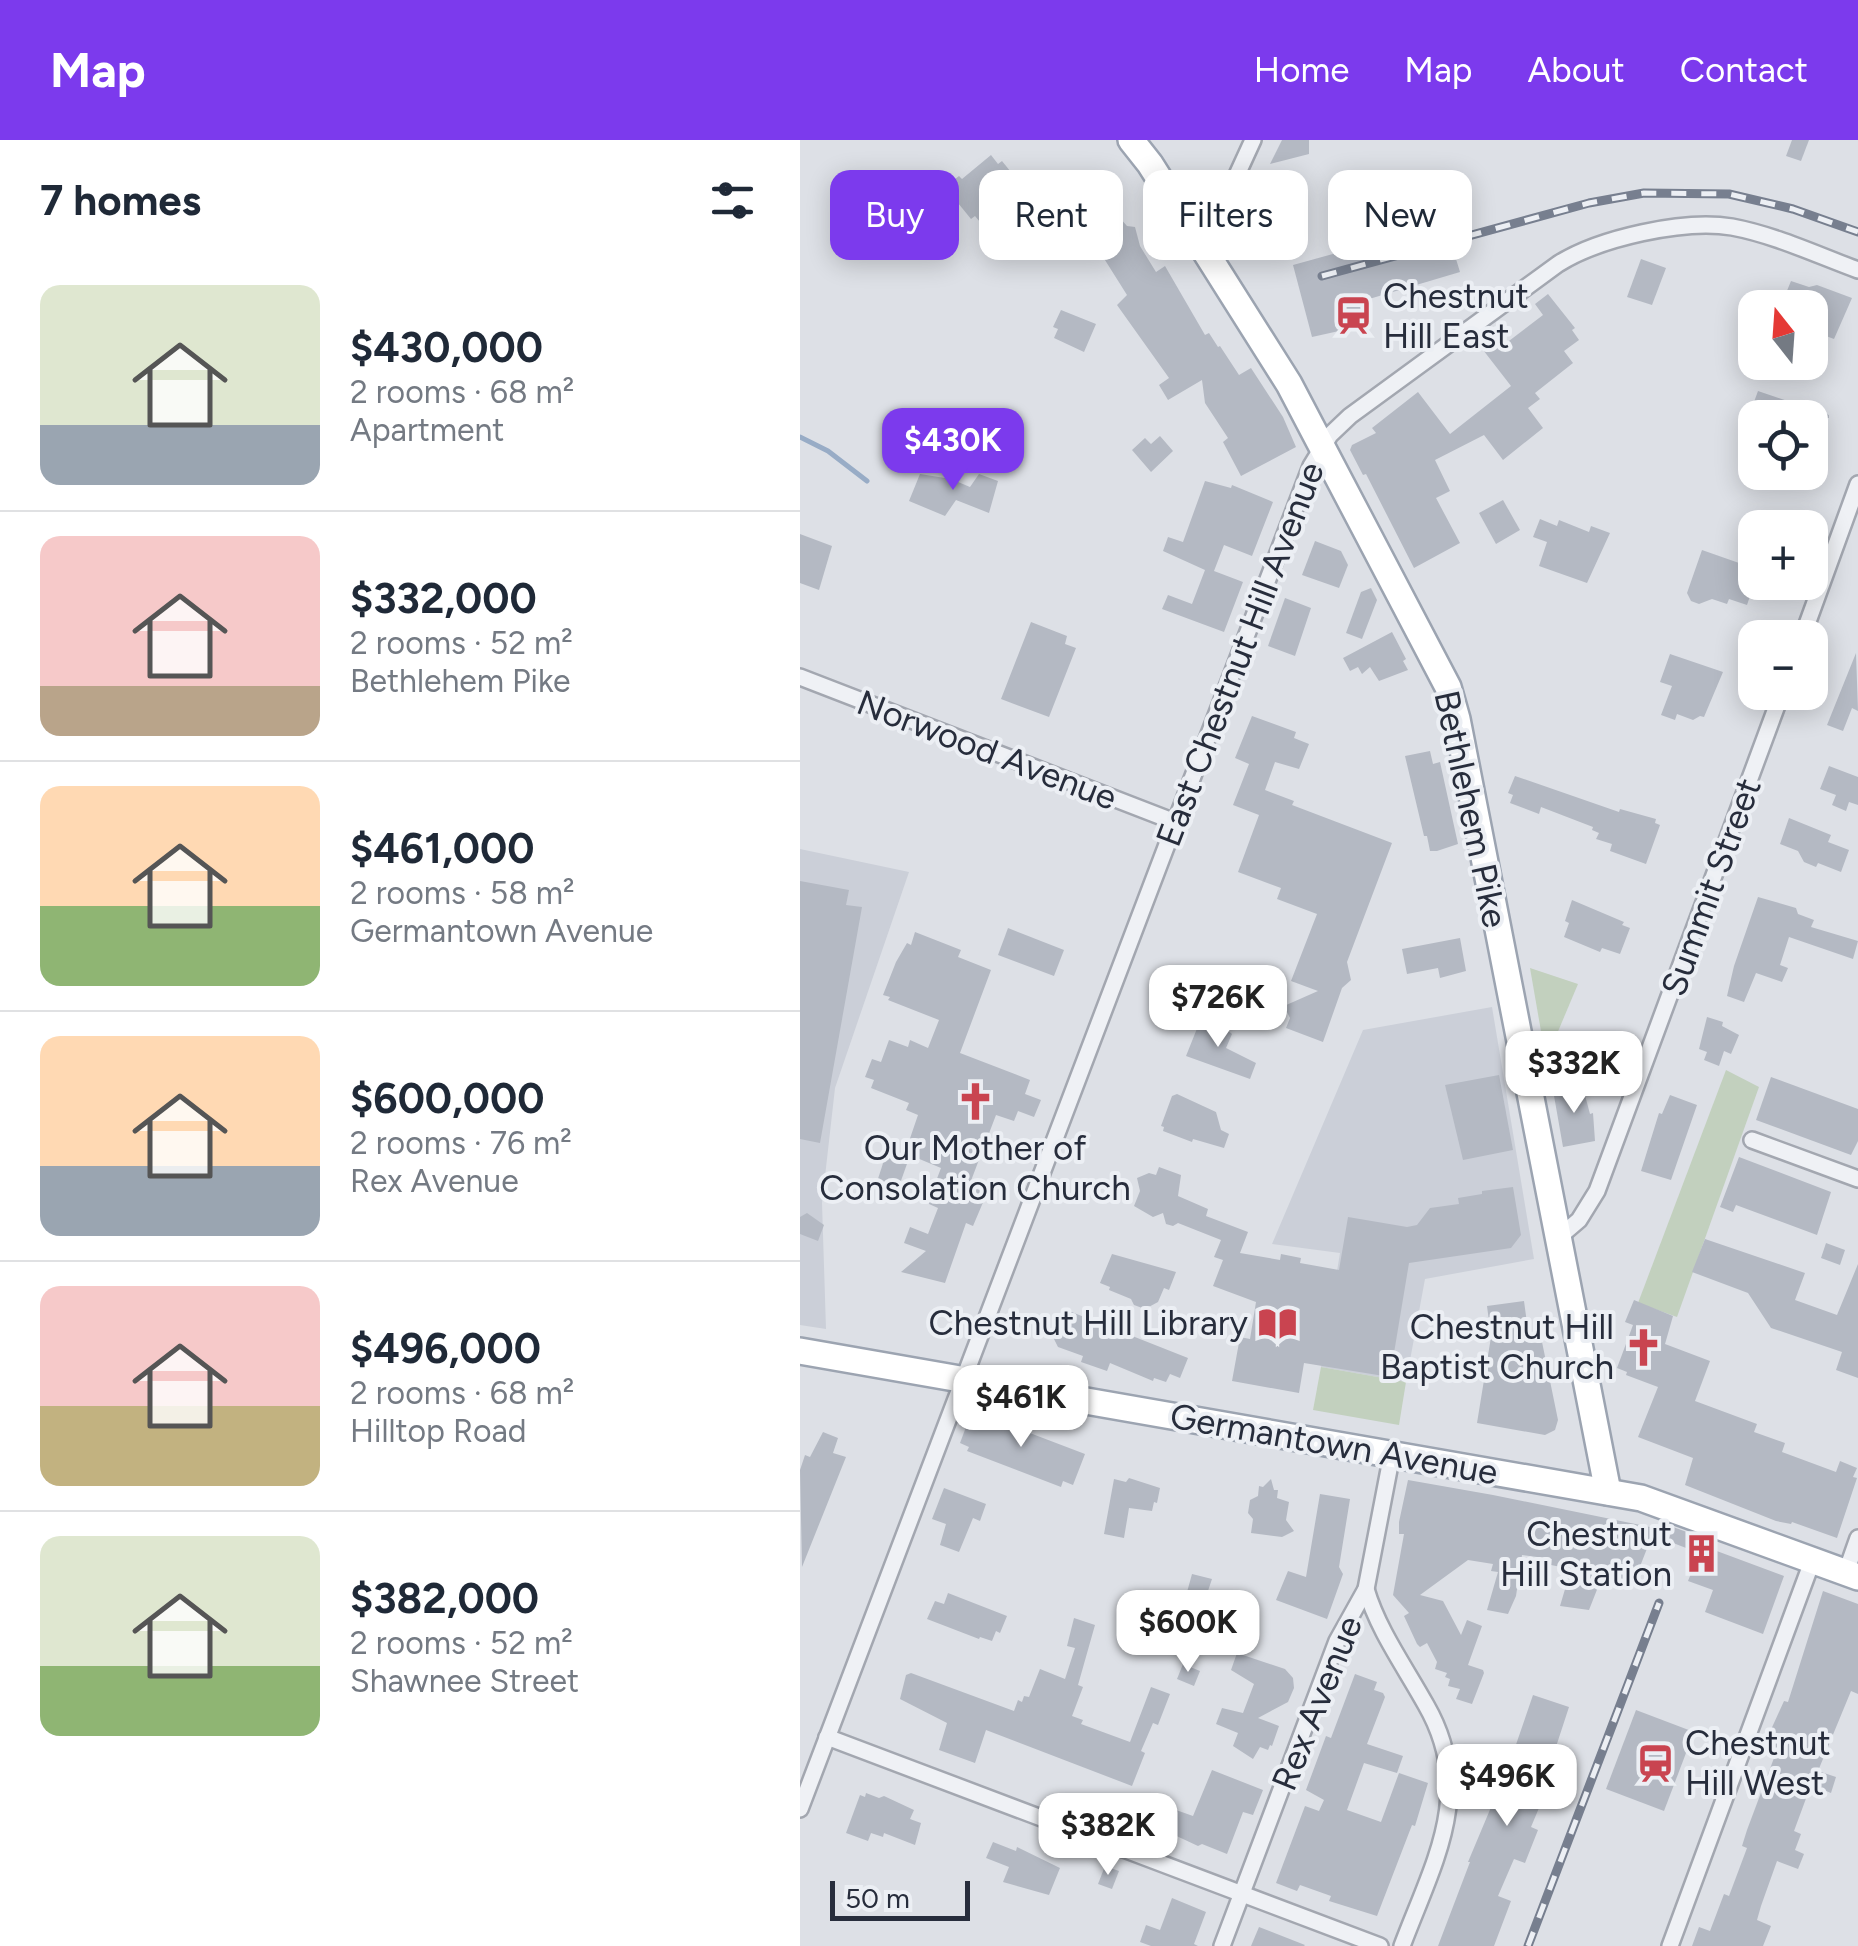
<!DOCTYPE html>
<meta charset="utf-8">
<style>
:root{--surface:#fff;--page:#f6f6f7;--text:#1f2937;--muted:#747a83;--line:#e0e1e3;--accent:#7c3aed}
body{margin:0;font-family:Figtree,sans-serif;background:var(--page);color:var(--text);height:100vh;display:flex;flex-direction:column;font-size:38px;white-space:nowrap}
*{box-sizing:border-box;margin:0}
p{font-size:32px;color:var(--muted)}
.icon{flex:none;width:55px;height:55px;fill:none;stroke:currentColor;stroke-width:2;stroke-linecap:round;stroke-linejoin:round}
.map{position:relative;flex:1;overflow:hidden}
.side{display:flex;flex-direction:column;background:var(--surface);width:800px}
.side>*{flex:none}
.hud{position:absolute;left:30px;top:30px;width:878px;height:90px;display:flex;gap:20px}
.needle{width:65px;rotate:343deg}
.controls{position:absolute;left:938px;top:150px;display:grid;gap:20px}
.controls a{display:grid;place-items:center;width:90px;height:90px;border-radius:20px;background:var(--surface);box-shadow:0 5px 25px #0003;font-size:50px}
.scale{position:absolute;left:30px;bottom:25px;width:140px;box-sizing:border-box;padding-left:10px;border:5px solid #272d3c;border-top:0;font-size:28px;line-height:35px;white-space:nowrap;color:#272d3c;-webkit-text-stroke:8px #eceff4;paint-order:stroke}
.price{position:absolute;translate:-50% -85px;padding:0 22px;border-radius:20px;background:#fff;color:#222;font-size:32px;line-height:65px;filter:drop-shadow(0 2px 5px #0008)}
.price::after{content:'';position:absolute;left:50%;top:60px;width:30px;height:22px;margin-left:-15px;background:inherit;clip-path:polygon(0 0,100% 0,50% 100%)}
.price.selected{background:var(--accent);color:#fff}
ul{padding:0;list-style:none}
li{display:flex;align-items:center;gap:30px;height:250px;padding:0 40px}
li+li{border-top:2px solid var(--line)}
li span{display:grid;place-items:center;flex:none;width:280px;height:200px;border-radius:20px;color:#555}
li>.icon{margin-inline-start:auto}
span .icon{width:120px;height:120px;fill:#fffc;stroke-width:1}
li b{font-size:42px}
h2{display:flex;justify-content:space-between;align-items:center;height:120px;padding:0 40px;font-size:42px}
.chip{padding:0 35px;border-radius:20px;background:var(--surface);box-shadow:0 5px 25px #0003;font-size:35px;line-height:90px}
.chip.selected{background:var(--accent);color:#fff}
header{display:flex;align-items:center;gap:60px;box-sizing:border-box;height:140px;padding:0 50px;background:var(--accent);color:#fff}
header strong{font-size:48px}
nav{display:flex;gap:55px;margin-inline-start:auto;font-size:35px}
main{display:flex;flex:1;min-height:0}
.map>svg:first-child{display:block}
.built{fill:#cbcfd8}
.green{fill:#c2d0be}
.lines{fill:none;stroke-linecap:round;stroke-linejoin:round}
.stream{stroke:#98acc6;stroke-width:5}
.building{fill:#b4b9c3}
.minor-casing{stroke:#a3a7b0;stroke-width:20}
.primary-casing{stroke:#9ca4b1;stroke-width:30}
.minor{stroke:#eff1f5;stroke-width:15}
.primary{stroke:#fff;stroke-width:25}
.rail-casing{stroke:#777f8f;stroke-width:9}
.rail{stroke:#eceff4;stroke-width:5;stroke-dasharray:15;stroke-linecap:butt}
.labels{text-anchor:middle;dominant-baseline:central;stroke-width:8;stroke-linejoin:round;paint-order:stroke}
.poi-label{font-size:35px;fill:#272d3c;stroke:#eceff4;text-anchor:end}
.street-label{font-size:35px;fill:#272d3c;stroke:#eceff4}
</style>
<header>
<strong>Map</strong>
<nav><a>Home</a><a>Map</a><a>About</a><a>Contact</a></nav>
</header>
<main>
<section class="side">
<h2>7 homes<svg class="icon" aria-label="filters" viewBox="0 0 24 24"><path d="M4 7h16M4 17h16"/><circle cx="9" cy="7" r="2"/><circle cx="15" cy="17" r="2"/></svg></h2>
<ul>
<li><span style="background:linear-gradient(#dfe7d0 70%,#9aa5b1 0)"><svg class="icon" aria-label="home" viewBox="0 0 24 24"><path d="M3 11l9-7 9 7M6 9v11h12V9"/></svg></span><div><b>$430,000</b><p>2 rooms · 68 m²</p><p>Apartment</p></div></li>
<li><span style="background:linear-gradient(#f6c9c9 75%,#b9a48a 0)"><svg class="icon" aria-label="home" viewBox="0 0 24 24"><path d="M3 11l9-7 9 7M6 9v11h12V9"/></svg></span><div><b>$332,000</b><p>2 rooms · 52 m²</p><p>Bethlehem Pike</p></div></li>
<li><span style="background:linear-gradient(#ffd9b3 60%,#8fb573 0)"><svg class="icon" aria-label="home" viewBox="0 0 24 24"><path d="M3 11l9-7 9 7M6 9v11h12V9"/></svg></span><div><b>$461,000</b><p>2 rooms · 58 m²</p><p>Germantown Avenue</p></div></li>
<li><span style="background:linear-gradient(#ffd9b3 65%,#9aa5b1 0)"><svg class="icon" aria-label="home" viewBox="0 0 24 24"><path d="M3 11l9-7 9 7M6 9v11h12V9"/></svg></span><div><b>$600,000</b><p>2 rooms · 76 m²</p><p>Rex Avenue</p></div></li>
<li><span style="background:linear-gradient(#f6c9c9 60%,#c2b280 0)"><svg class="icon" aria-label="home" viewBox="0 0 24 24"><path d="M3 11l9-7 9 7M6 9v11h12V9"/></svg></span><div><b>$496,000</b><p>2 rooms · 68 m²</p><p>Hilltop Road</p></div></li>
<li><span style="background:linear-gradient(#dfe7d0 65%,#8fb573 0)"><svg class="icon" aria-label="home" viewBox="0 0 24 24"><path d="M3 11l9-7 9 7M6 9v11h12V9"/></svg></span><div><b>$382,000</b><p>2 rooms · 52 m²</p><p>Shawnee Street</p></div></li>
</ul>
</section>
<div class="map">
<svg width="1058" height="1806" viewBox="0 0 1058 1806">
<rect width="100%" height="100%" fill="#dde0e6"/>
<!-- built -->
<g class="built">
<polygon points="0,709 109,732 35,948 22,1063 26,1189 0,1185"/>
<polygon points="692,867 734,1119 625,1139 606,1242 521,1227 540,1113 472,1104 563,890"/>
</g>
<!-- green -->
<g class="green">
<polygon points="730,828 778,844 746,920"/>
<polygon points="926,930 959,947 877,1177 838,1163"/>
<polygon points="521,1227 606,1242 599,1285 513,1270"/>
</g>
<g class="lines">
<!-- stream -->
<polyline class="stream" points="0,297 28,311 67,341"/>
</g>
<!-- building -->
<g class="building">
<polygon points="482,0 509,0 509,14 470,24"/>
<polygon points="992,0 1009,0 1001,21 986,16"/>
<polygon points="191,15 198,24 202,21 219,42 216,45 229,65 207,85 199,85 188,74 180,82 175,76 171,79 145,47 159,36 162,39"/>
<polygon points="319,77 327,86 335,87 340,106 356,132 365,126 405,195 409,193 418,207 420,206 439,235 451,228 483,277 496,307 441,336 423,302 428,298 405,263 402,240 368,260 359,245 369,238 317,165 327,155 293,101 297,99 293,93"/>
<polygon points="645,83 660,132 559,162 566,185 512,197 493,125"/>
<polygon points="841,119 866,128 852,165 827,157"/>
<polygon points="991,141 1009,147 1017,145 1052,158 1034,199 1010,190 1010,168 996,168 997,164 984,158"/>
<polygon points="748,154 775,188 772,190 779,200 764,211 773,223 735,253 740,259 728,268 743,288 703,320 684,295 635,320 650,351 636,358 660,403 614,428 566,334 563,335 550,310 552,305 576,293 572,288 618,252 650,294 711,246 680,206 697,193 705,204 743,175 735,164"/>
<polygon points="261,170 296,184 284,212 254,198 258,189 253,187"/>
<polygon points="958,251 1029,275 1029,278 956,278 958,272 951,270"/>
<polygon points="360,296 373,311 351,332 332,310 345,298 351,304"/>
<polygon points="120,334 151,339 170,347 179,334 198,341 189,373 156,360 145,376 109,361"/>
<polygon points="405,341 431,348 432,345 473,362 452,416 424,405 414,431 443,442 424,492 362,469 368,455 392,464 405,430 363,411 368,397 383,402"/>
<polygon points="703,360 720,390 696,404 679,373"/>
<polygon points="740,379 757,386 759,380 789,392 791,386 810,393 787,443 739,426 747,402 733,397"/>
<polygon points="0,394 32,406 19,450 0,443"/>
<polygon points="515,401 541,411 548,425 539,448 502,435"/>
<polygon points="902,410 939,423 941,416 955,421 955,442 962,443 957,458 950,456 947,465 929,459 927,464 912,459 899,464 891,461 887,453"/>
<polygon points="571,448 577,460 562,499 546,493 561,452"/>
<polygon points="485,458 511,468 495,516 468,506"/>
<polygon points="231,482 267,496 265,504 276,508 249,577 201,559"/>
<polygon points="592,492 606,519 603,521 608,530 579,541 570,527 562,534 558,527 550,531 543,518"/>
<polygon points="1056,513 1058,571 1052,568 1043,591 1027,585"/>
<polygon points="870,514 923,532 904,577 900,576 893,580 877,574 875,580 861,575 872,546 860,542"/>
<polygon points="452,576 496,592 494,598 509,604 499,629 475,622 465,650 494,661 492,665 592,703 547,822 551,840 542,848 523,902 486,888 490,878 484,866 518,851 491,841 517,774 477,759 481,748 438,732 459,675 433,665 449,624 435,618"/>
<polygon points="630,611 633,624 640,622 658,704 637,711 630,711 627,696 624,696 605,616"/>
<polygon points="1029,626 1058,637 1058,665 1049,662 1046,671 1032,665 1036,655 1020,649"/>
<polygon points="715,636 819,672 820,669 856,679 855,683 860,685 846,724 810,711 812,704 796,699 799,693 792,690 793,687 741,667 739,674 710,663 713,655 708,653"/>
<polygon points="989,678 1031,695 1028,702 1049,710 1041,732 1018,723 1016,727 1004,722 998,711 980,704"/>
<polygon points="0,741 49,750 46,765 62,767 20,1003 0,999"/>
<polygon points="958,757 996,768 998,774 1014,780 1011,787 1058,801 1053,819 989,797 980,825 988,828 982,842 956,833 944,862 927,856 934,826"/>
<polygon points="772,760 824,782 822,785 830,788 820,814 802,808 800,812 764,797 769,783 765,781"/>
<polygon points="208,788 264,810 254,836 198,815"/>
<polygon points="115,792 161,810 158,817 191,830 160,913 230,940 225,954 241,960 234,977 218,971 214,981 196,975 169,1046 187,1053 173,1086 166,1083 145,1143 101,1132 126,1111 104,1103 110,1087 128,1094 138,1068 129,1064 130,1057 141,1028 105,1013 118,975 106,970 109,963 71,948 74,940 65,937 72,919 81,922 89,900 108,907 110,900 128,908 139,880 88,860 90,857 83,855 96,822 107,803 111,805"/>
<polygon points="660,798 666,831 640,838 638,828 607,834 602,809"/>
<polygon points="907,877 923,882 922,886 939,895 931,914 924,911 919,926 904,920 907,912 899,909"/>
<polygon points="400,881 422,886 432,894 426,908 456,923 450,939 386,916"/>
<polygon points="699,935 713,1010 663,1020 645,945"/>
<polygon points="971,937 1058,969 1058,1001 1051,1015 956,980"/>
<polygon points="782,944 790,974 793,973 795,1001 763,1007 753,950"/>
<polygon points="377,954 416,972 421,990 429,994 424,1008 393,999 392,1002 363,991 364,987 361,986 372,956"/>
<polygon points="870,955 897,965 871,1040 841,1031 859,973 862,974"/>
<polygon points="86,1014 108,1021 97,1052 76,1045"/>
<polygon points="939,1017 1031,1052 1017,1095 936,1065 933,1072 920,1067"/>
<polygon points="359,1027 381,1035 378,1056 408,1069 406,1076 448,1092 440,1113 480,1120 481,1114 501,1118 500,1123 539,1130 548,1077 607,1087 617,1085 630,1068 659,1064 658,1058 682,1054 682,1051 713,1047 721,1095 711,1108 609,1123 590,1237 504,1223 499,1253 432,1241 440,1197 450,1199 456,1162 413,1146 423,1120 414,1117 421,1100 378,1083 373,1086 366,1084 363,1073 353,1077 334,1066 340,1051 337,1038 349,1033 356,1035"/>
<polygon points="7,1073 24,1085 18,1101 0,1094 0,1077"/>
<polygon points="905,1099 1005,1133 995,1160 1037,1175 1058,1124 1058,1238 1036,1230 1042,1212 971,1188 948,1153 892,1132"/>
<polygon points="1026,1103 1045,1110 1040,1125 1021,1118"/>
<polygon points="312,1114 376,1132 369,1150 364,1148 358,1162 345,1169 334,1165 331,1159 309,1150 310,1147 300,1143"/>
<polygon points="834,1160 873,1176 865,1204 910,1221 895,1261 957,1284 954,1292 985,1303 982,1312 1036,1332 1040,1321 1057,1328 1053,1337 1057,1338 1037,1398 992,1382 991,1384 976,1381 885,1345 893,1318 838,1297 858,1247 826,1235 827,1232 817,1228 833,1185 825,1182"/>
<polygon points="724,1161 729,1198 741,1197 758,1280 755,1290 745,1295 677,1283 691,1197 687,1166"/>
<polygon points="269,1171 388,1218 380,1238 370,1234 366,1242 354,1238 353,1241 310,1223 307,1231 281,1222 283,1216 258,1207 252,1195 262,1190"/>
<polygon points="172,1271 285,1314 273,1345 263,1341 261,1347 167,1311 169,1307 160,1303"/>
<polygon points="23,1292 38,1298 33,1313 46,1317 2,1427 0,1330 5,1315 10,1317"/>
<polygon points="329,1338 360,1348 357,1363 354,1362 352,1371 329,1368 324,1398 304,1394 314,1339 326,1342"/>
<polygon points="471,1339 474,1350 478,1350 477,1358 489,1362 486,1380 494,1391 482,1397 451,1393 453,1379 448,1373 450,1360 458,1356 459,1346 463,1347"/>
<polygon points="608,1340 693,1355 855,1388 832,1447 800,1442 789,1470 760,1466 771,1429 751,1425 752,1419 722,1415 716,1456 708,1474 687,1470 698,1432 691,1431 693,1424 668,1420 620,1455 643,1461 661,1495 667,1480 682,1486 668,1525 683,1530 684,1533 672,1564 656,1559 660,1549 648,1546 650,1539 645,1537 647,1533 635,1529 637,1522 627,1503 620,1507 617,1504 604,1476 609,1473 593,1455 604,1394 599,1394 599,1382"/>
<polygon points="144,1348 186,1364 180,1381 173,1378 159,1412 140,1405 146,1384 132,1379"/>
<polygon points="520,1354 550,1359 539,1427 543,1434 527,1479 476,1460 488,1431 506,1437"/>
<polygon points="873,1387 909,1400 906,1407 984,1436 963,1494 905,1472 913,1450 888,1441 899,1413 868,1401"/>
<polygon points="392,1434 412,1439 387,1513 343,1492 357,1457 360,1458 362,1454 384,1463"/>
<polygon points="1023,1451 1058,1464 1058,1554 1051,1551 1018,1631 1036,1637 1031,1653 1011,1645 994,1691 1001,1694 995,1710 1004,1714 998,1729 977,1721 961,1766 957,1780 971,1786 963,1806 892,1806 899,1787 910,1791 924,1754 929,1756 947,1708 942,1706 947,1690 977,1610 964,1605 984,1561 988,1562"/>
<polygon points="148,1453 207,1476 200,1493 196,1491 192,1501 180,1497 179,1499 127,1479 135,1461 144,1464"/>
<polygon points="274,1478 295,1485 278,1545 283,1547 272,1576 283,1580 281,1584 330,1602 351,1547 370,1554 358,1585 353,1583 341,1611 345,1613 332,1646 186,1590 175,1623 139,1610 147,1583 100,1559 106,1535 111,1533 214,1571 218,1560 222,1562 224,1556 229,1557 240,1529 265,1539 275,1508 267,1506"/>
<polygon points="437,1513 485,1529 493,1538 494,1548 488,1562 458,1578 479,1586 472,1606 470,1605 468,1610 460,1607 453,1619 433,1606 438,1593 416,1584 422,1568 443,1573 454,1544 431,1530"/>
<polygon points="383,1524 400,1531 394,1546 377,1539"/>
<polygon points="555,1534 577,1542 574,1550 583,1553 585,1557 567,1604 603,1616 597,1633 564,1623 547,1670 581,1682 599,1633 628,1643 615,1686 612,1685 577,1776 529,1761 531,1756 500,1745 497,1751 476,1743 505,1666 519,1671 524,1660 506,1650 526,1596 531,1598"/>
<polygon points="733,1555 769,1567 751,1622 764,1627 757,1647 749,1644 731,1687 738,1690 725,1723 714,1719 698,1756 711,1761 694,1806 638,1806 670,1722 668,1722 710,1622"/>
<polygon points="836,1570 894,1592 864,1671 806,1649"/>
<polygon points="412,1630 463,1650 453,1675 443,1672 427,1714 402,1704 398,1706 368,1692 376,1670 393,1676"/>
<polygon points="66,1653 79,1658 84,1656 114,1670 110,1679 121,1683 115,1705 84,1693 83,1697 71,1693 68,1701 46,1693 60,1655 65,1657"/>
<polygon points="354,1674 371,1681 363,1699 347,1693"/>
<polygon points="193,1702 216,1711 217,1707 260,1728 249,1755 203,1742 209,1727 186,1718"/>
<polygon points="305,1726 319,1731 312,1749 298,1744"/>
<polygon points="372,1758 406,1772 394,1804 398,1806 351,1806 340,1802 346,1785 360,1790"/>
<polygon points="459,1787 505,1805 504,1806 451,1806"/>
</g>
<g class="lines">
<defs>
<g id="minor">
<polyline points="399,101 420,72 453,0"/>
<polyline points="1002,498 1058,344"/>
<polyline points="0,537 375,682"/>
<polyline points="952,1000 1058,1039"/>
<polyline points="758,1098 779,1080 797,1051 982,552"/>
<polyline points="1046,1432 1058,1398"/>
<path d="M566 1449C578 1490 605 1527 626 1565 676 1652 634 1721 602 1806"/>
<polyline points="27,1597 580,1806"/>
<path d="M0 1669 511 326 530 295 550 276 758 124C799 98 884 79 932 87 975 95 1017 115 1058 130"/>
<polyline points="422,1806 537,1501 566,1449 592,1314"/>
<polyline points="870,1806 1013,1419"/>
</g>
<g id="primary">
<polyline points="331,0 350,24 489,244 648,547 657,579 808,1352"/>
<polyline points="0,1211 841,1358 1058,1437"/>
</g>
</defs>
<!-- minor casing -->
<use href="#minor" class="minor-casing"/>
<!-- primary casing -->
<use href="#primary" class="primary-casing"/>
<!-- minor -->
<use href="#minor" class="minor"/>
<!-- primary -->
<use href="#primary" class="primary"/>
<defs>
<g id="rail">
<polyline points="522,136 789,63 844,53 929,54 993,69 1058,92"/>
<polyline points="728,1806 859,1463"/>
</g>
</defs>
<!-- rail casing -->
<use href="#rail" class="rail-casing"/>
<!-- rail -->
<use href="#rail" class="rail"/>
</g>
<!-- icons -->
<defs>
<symbol id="station-bare" viewBox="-9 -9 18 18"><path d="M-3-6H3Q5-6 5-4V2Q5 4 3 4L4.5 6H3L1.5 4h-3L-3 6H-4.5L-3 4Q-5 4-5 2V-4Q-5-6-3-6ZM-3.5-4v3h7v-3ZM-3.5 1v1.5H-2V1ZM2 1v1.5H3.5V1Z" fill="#c94450" stroke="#eceff4" stroke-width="2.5" paint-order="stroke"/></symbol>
<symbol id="church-bare" viewBox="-9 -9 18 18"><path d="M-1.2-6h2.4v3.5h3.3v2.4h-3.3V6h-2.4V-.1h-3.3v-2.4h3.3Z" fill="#c94450" stroke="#eceff4" stroke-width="2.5" paint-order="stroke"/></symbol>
<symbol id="library-bare" viewBox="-9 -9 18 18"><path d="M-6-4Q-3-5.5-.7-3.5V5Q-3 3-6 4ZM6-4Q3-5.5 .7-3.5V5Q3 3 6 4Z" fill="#c94450" stroke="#eceff4" stroke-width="2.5" paint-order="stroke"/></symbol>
<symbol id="building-bare" viewBox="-9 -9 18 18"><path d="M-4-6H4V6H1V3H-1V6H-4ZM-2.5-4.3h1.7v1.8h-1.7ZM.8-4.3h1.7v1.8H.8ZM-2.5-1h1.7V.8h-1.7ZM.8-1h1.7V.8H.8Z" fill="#c94450" stroke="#eceff4" stroke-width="2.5" paint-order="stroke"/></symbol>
</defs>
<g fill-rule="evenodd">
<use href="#station-bare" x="526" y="148" width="55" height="55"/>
<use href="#church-bare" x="148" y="934" width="55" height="55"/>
<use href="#library-bare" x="450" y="1156" width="55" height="55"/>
<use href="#church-bare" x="816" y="1180" width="55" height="55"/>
<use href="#building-bare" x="874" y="1386" width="55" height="55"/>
<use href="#station-bare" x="828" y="1596" width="55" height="55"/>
</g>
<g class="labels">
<!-- poi labels -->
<g class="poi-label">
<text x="583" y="156" text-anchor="start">Chestnut<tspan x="583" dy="40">Hill East</tspan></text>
<text x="175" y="1008" text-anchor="middle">Our Mother of<tspan x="175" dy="40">Consolation Church</tspan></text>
<text x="448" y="1183">Chestnut Hill Library</text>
<text x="814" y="1187">Chestnut Hill<tspan x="814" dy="40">Baptist Church</tspan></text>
<text x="872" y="1394">Chestnut<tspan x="872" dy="40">Hill Station</tspan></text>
<text x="885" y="1603" text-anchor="start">Chestnut<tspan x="885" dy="40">Hill West</tspan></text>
</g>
<!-- street labels -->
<g class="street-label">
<text transform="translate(440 514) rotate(-69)">East Chestnut Hill Avenue</text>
<text transform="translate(187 610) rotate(21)">Norwood Avenue</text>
<text transform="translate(671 669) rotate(78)">Bethlehem Pike</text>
<text transform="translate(911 747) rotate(-70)">Summit Street</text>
<text transform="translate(534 1304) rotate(10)">Germantown Avenue</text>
<text transform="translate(517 1563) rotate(-68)">Rex Avenue</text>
</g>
</g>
</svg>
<div class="controls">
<a><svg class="needle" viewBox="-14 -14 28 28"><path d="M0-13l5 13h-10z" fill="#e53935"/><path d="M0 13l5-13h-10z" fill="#747a83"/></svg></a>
<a><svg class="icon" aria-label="locate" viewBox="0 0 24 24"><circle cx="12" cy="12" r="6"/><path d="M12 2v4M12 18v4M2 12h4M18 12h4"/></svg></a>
<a>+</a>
<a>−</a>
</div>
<div class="scale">50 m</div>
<b class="price selected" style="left:153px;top:353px">$430K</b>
<b class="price" style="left:418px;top:910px">$726K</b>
<b class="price" style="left:774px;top:976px">$332K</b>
<b class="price" style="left:221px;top:1310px">$461K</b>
<b class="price" style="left:388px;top:1535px">$600K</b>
<b class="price" style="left:707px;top:1689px">$496K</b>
<b class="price" style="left:308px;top:1738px">$382K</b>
<div class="hud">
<a class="chip selected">Buy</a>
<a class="chip">Rent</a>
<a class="chip">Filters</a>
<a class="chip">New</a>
</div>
</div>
</main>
